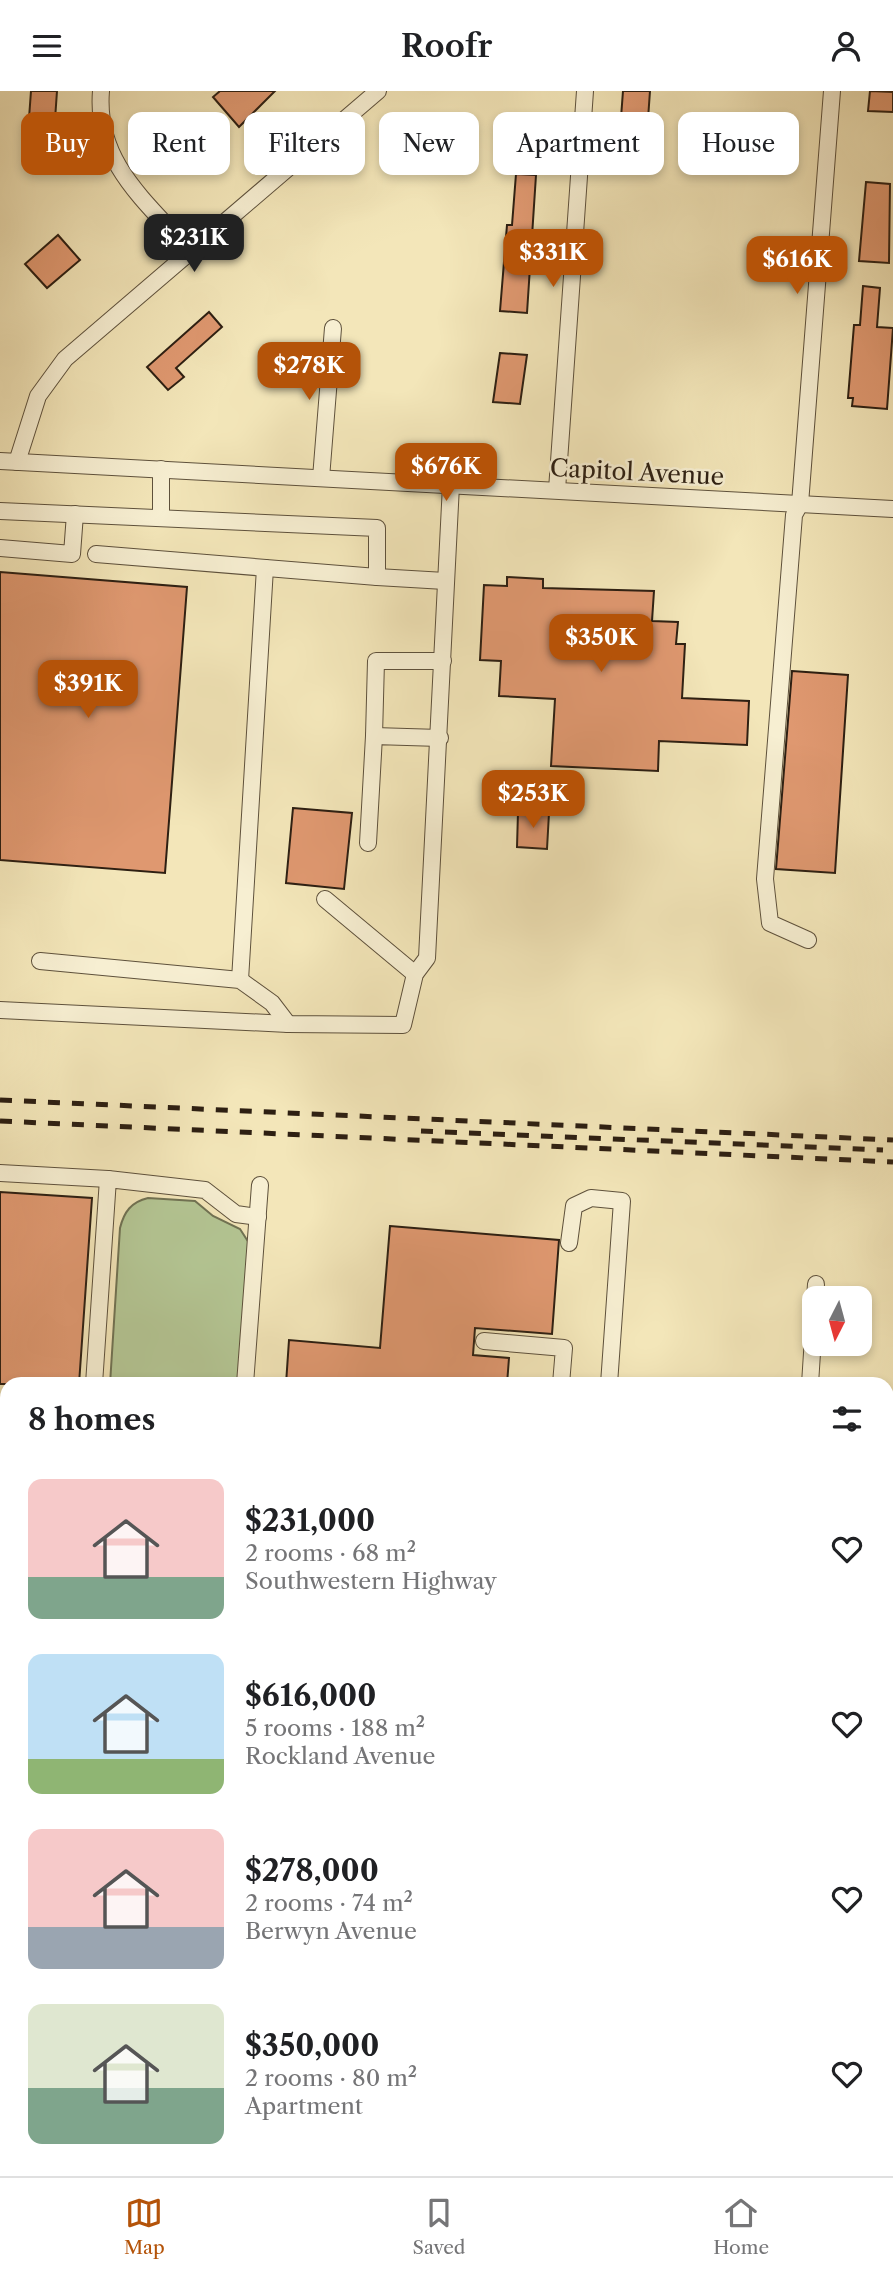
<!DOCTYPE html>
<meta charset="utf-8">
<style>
:root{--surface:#fff;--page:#f6f6f6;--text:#202124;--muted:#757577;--line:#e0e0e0;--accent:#b45309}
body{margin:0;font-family:"Libre Caslon Text",serif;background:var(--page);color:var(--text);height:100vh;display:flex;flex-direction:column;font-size:26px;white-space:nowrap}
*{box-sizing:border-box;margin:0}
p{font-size:23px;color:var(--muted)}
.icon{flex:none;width:38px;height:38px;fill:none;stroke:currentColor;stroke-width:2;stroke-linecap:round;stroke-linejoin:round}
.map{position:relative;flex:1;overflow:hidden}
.sheet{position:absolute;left:0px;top:1286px;width:894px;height:800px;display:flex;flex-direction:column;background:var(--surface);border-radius:21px 21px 0 0;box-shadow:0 4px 10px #0003}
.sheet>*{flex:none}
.guide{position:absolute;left:21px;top:21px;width:852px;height:63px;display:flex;gap:14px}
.needle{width:46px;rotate:186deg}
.buttons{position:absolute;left:802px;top:1195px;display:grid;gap:14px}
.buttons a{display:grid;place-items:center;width:70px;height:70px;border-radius:14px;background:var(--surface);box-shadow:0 4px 10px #0003;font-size:35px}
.price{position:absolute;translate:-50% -60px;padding:0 16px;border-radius:14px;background:var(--accent);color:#fff;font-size:23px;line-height:46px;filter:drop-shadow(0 2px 4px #0008)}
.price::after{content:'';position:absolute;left:50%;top:42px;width:21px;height:16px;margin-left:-10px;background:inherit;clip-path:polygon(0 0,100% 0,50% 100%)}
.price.on{background:#222;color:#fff}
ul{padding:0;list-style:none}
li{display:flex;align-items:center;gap:21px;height:175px;padding:0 28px}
li span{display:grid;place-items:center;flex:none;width:196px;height:140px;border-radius:14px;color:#555}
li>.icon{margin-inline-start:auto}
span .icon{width:84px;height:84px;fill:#fffc;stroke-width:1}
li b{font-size:30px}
h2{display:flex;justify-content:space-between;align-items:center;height:84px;padding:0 28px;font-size:30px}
.chip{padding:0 24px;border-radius:14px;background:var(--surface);box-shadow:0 4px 10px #0003;font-size:24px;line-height:63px}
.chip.on{background:var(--accent);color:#fff}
header{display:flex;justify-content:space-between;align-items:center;height:91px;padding:0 28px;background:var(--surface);font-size:32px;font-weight:600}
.menu{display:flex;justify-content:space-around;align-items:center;height:98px;border-top:2px solid var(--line);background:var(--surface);font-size:19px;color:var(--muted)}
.menu a{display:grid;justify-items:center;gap:4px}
.menu .on{color:var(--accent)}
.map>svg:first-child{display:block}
.green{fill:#b4c694;stroke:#707253;stroke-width:2}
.building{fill:#df9870;stroke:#2d1f12;stroke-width:2}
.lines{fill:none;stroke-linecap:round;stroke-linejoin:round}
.minor-casing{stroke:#5e513c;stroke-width:18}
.minor{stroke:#f7efd2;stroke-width:16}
.rail{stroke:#2d1f12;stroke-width:5;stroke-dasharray:12 12;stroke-linecap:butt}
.labels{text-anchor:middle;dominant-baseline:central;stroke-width:5;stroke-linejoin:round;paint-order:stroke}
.street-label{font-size:24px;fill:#2d1f12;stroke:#f7efd2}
</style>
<header><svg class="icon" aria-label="menu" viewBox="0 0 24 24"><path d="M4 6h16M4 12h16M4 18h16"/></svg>Roofr<svg class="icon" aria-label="person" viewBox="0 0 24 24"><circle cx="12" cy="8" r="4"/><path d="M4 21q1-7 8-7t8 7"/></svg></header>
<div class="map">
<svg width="893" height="2085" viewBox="0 0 893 2085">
<rect width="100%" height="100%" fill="#f3e6b9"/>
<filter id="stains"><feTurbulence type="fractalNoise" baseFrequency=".00286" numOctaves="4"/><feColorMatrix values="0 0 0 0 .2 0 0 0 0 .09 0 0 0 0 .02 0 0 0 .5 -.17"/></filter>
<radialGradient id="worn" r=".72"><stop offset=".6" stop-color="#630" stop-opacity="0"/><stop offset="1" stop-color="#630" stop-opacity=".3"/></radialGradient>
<!-- green -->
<g class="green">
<path d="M148 1107 195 1110 213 1125 240 1138 249 1152 239 1293H110L120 1137C124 1121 131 1111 148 1107Z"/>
<polygon points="4,1559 7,1559 7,1646 0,1645"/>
<polygon points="887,1819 893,1819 893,1842 889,1842 893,1846 893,1885 887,1873"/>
<polygon points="887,2030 893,2035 893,2085 642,2085 642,2079 887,2079"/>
</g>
<!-- building -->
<g class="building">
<polygon points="31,0 57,0 54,43 28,41"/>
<polygon points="220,0 275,0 239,36 213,6"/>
<polygon points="623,0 650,0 647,42 620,40"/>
<polygon points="870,0 893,1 893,21 868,20"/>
<polygon points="516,83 536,84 527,222 500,220 507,134 512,134"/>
<polygon points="866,91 890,93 889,172 859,170"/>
<polygon points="58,144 80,169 47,197 25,173"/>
<polygon points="863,195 880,197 877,236 893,237 887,318 852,315 853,307 848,307 854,234 860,234"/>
<polygon points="209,221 222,236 176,277 184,286 168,299 147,276"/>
<polygon points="500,262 527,264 520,313 493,311"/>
<polygon points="0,481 187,496 165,782 0,769"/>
<polygon points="507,486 543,488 543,497 654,500 652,530 678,531 676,553 685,553 682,607 749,610 747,654 659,650 658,680 551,675 555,608 499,605 501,570 480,569 484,494 507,495"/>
<polygon points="792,580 848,584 835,782 776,778"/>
<polygon points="293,717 352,722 344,798 286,792"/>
<polygon points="518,721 549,722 547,758 517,756"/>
<polygon points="0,1101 92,1107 79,1293 0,1293"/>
<polygon points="390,1135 559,1149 552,1243 475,1237 473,1264 509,1267 507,1293 286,1293 289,1249 380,1257"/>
</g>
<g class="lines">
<defs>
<g id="minor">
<path d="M101 0C95 72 147 111 191 161"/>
<polyline points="0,370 893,418"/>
<polyline points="17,371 38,305 65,268 378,0"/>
<polyline points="321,387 333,237"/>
<polyline points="557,399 585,0"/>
<polyline points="0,420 377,437 377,486 445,490"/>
<polyline points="161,426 161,378"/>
<polyline points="0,457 72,463 75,423"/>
<polyline points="96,463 377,486"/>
<polyline points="374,645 376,570 443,570"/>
<polyline points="368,752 374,645 440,647"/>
<polyline points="325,808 415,883"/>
<polyline points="808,849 770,832 765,788 794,424 800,413 832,0"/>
<polyline points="40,870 240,889 272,912 288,933"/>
<polyline points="240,889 265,477"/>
<polyline points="0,919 288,933 403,934 415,883 427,867 451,394"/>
<polyline points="0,1082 108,1088"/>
<polyline points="569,1152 574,1115 591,1107 622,1110 609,1293"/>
<polyline points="815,1208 816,1193"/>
<polyline points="484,1250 564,1257 561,1293"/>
<polyline points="94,1293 108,1088 205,1099 236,1123 258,1126"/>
<polyline points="245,1293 260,1094"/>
<polyline points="810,1293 814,1231"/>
<polyline points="887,1434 893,1434"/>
<polyline points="0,1450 7,1450"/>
<polyline points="887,1528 893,1528"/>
<polyline points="890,1630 893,1630"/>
<polyline points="0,1717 7,1718"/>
<polyline points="887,1741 893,1741"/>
<polyline points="887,1764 893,1764"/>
<polyline points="887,1800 893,1801"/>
<polyline points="184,2085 185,2079"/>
</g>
</defs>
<!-- minor casing -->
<use href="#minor" class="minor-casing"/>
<!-- minor -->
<use href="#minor" class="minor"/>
<!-- rail -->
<g class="rail">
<polyline points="0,1009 893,1049"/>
<polyline points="0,1030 893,1071"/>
<polyline points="421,1040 883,1059"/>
</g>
</g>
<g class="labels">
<!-- street labels -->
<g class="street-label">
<text transform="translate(637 381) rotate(3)">Capitol Avenue</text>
</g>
</g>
<rect width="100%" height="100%" filter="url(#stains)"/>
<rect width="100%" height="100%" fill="url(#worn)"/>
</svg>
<div class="buttons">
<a><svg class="needle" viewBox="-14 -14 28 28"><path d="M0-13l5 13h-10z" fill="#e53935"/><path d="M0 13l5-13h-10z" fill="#757577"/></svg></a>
</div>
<b class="price on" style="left:194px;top:183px">$231K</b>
<b class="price" style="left:553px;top:198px">$331K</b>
<b class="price" style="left:797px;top:205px">$616K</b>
<b class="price" style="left:309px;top:311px">$278K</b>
<b class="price" style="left:446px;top:412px">$676K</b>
<b class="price" style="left:601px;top:583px">$350K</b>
<b class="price" style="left:88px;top:629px">$391K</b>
<b class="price" style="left:533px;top:739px">$253K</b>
<div class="guide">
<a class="chip on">Buy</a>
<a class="chip">Rent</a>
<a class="chip">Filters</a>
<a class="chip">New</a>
<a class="chip">Apartment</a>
<a class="chip">House</a>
</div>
<section class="sheet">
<h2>8 homes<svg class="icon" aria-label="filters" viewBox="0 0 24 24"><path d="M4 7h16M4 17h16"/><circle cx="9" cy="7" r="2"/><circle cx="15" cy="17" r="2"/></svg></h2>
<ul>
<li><span style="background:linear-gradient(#f6c9c9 70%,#7fa58c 0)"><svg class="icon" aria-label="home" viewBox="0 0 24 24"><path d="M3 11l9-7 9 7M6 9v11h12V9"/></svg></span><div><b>$231,000</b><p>2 rooms · 68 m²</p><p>Southwestern Highway</p></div><svg class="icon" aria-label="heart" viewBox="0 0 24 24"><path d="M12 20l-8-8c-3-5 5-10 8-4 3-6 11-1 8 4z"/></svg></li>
<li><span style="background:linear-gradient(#bfe0f5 75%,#8fb573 0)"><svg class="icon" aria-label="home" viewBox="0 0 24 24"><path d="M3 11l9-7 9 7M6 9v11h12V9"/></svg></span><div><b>$616,000</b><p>5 rooms · 188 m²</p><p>Rockland Avenue</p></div><svg class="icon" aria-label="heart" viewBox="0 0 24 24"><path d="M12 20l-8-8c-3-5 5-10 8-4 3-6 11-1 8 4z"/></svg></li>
<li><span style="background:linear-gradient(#f6c9c9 70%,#9aa5b1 0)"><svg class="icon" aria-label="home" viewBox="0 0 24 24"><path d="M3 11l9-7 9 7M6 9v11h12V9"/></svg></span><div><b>$278,000</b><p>2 rooms · 74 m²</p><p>Berwyn Avenue</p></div><svg class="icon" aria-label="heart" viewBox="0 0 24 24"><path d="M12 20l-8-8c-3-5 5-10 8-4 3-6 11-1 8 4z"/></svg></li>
<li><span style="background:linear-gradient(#dfe7d0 60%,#7fa58c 0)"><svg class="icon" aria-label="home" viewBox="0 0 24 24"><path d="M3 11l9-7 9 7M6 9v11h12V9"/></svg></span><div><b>$350,000</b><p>2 rooms · 80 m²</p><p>Apartment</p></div><svg class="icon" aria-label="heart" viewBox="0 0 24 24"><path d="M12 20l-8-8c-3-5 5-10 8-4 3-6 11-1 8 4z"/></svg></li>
</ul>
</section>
</div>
<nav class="menu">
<a class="on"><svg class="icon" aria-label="map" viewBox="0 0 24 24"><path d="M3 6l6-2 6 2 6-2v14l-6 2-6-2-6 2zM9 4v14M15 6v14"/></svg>Map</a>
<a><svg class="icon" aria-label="saved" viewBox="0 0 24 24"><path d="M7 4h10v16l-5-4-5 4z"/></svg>Saved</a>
<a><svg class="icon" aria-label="home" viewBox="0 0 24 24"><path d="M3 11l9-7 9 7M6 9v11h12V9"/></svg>Home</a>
</nav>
